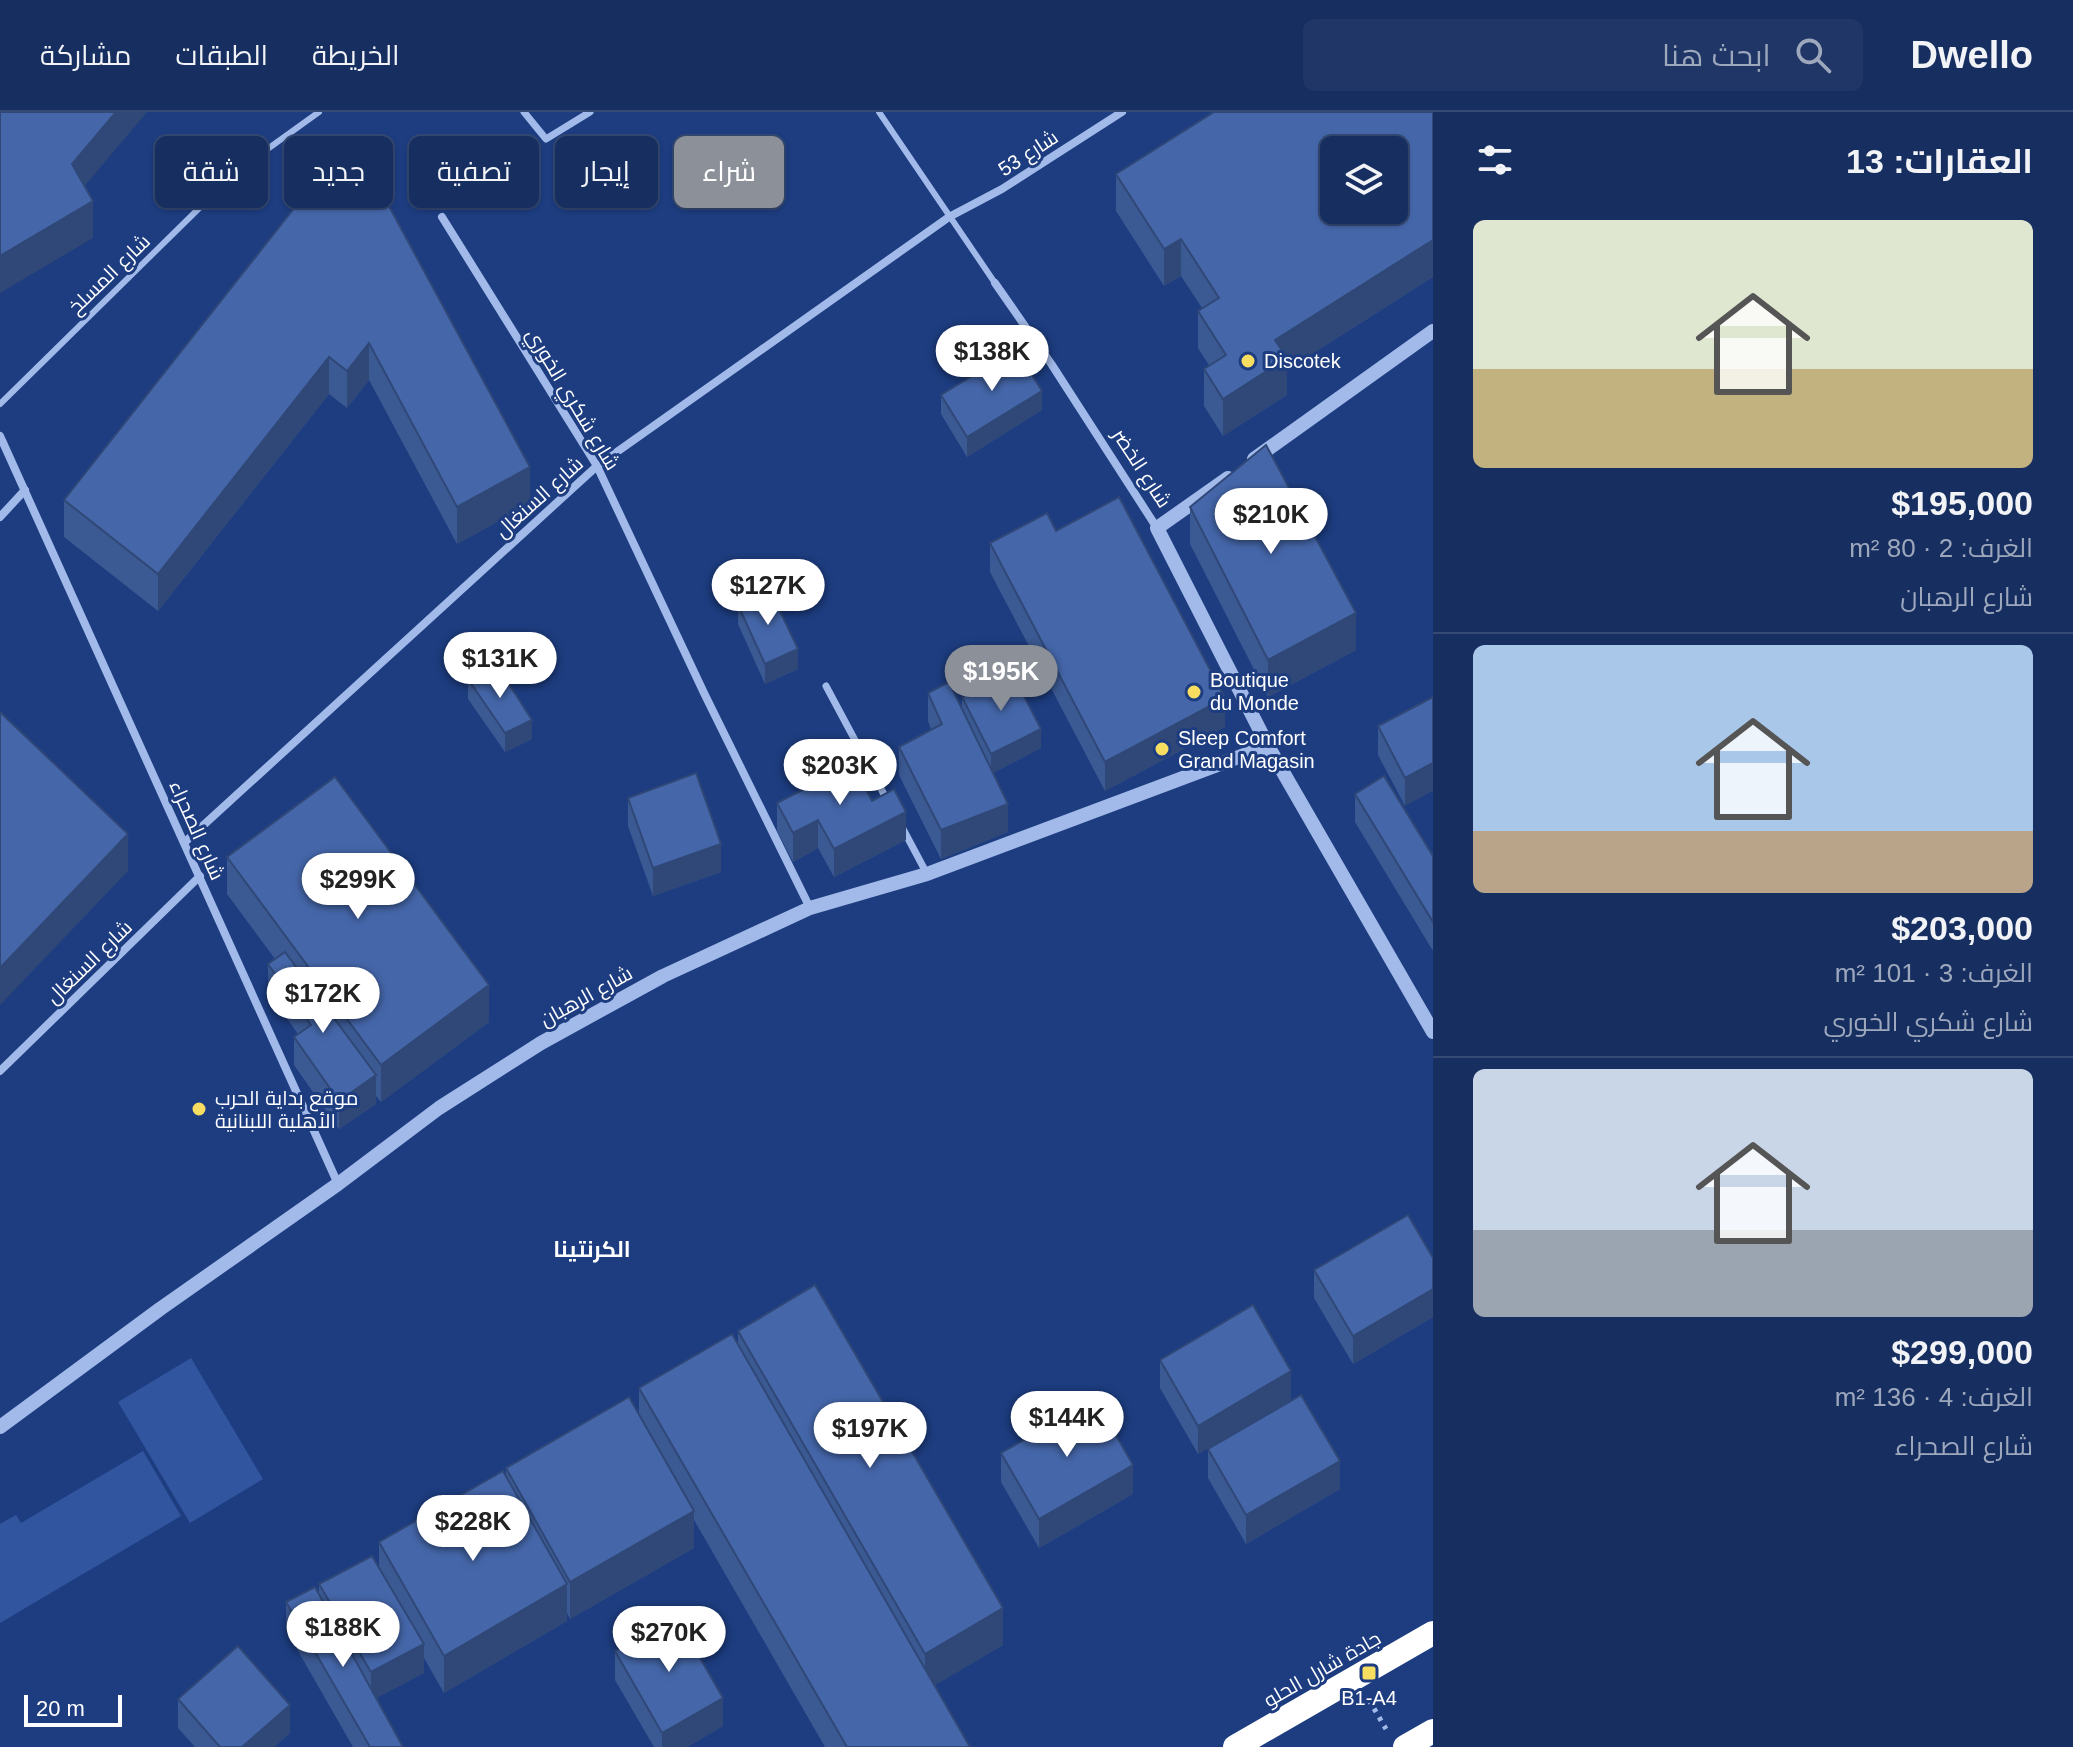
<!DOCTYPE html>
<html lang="ar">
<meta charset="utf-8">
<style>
:root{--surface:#162e60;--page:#1f3666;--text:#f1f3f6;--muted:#9ea8bd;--line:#354a75;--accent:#8c9099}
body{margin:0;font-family:Arial,Cairo,sans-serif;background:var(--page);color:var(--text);direction:rtl;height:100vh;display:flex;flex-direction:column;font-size:30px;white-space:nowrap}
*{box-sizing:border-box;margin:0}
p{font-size:26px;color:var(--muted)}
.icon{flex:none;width:44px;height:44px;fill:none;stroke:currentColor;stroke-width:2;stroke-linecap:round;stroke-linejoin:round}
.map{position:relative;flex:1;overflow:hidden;direction:ltr}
.side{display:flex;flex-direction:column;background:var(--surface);width:640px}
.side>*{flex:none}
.banner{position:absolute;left:24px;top:24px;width:760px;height:72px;direction:rtl;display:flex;gap:16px}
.buttons{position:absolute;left:1320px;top:24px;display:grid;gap:16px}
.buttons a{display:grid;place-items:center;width:88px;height:88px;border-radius:12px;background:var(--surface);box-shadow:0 2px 6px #0004,0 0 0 2px var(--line);font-size:40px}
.scale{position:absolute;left:24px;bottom:20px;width:98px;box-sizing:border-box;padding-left:8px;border:4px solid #fff;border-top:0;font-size:22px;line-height:28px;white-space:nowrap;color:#fff;-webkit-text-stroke:6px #1d3d80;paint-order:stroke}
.price{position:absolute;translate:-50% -68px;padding:0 18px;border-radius:28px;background:#fff;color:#222;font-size:26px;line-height:52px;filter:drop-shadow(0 2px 4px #0008)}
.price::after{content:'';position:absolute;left:50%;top:48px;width:24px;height:18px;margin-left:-12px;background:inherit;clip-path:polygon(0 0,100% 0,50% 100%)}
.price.selected{background:var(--accent);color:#fff}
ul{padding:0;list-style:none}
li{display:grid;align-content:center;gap:16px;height:424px;padding:0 40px}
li+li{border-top:2px solid var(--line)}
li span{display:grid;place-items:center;height:248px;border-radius:12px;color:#555}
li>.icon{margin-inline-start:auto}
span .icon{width:144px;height:144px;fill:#fffc;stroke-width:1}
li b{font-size:34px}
h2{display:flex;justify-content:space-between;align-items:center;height:96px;padding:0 40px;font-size:34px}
.chip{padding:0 28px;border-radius:12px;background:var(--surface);box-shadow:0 2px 6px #0004,0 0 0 2px var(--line);font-size:28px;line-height:72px}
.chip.selected{background:var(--accent);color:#fff}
header{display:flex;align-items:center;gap:48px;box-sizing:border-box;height:112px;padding:0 40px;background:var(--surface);border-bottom:2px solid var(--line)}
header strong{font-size:38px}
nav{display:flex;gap:44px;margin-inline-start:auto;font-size:28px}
.search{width:560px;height:72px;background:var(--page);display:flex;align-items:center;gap:20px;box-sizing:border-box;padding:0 28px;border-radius:12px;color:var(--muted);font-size:30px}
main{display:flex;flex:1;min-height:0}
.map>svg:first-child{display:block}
.green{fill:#31559f}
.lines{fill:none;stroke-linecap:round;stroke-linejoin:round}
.path{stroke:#a2bae9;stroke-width:5;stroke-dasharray:4 6;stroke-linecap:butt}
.service{stroke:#a2bae9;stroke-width:6}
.pedestrian{stroke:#a2bae9;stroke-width:7}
.minor{stroke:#a2bae9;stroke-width:8}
.tertiary{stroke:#a2bae9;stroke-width:14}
.motorway{stroke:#fff;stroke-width:24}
.wall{fill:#3b5992}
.shaded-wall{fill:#304877}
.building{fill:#4567aa;stroke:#304877;stroke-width:2;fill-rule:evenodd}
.poi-dot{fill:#f8de60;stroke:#1d3d80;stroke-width:3}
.labels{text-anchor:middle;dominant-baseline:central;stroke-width:6;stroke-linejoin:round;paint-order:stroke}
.street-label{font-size:20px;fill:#fff;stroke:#1d3d80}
.poi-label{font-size:20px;fill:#fff;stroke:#1d3d80;text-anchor:start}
.neighbourhood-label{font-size:22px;font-weight:bold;fill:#fff;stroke:#1d3d80}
</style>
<header>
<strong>Dwello</strong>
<div class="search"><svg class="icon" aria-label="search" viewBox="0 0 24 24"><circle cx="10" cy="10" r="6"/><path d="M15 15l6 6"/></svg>ابحث هنا</div>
<nav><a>الخريطة</a><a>الطبقات</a><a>مشاركة</a></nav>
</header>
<main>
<section class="side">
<h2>العقارات: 13<svg class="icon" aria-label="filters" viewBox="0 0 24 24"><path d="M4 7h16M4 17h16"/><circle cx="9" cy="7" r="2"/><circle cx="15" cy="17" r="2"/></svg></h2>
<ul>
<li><span style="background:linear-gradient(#dfe7d0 60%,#c2b280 0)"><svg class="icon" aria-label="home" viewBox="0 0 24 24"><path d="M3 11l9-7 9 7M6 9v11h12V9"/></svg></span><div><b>$195,000</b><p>الغرف: 2 · 80 m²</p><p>شارع الرهبان</p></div></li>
<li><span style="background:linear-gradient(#a9c7e8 75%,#b9a48a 0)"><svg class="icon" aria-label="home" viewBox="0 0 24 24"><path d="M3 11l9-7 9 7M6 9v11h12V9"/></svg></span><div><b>$203,000</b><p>الغرف: 3 · 101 m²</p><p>شارع شكري الخوري</p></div></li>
<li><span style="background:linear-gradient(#c9d6e8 65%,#9aa5b1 0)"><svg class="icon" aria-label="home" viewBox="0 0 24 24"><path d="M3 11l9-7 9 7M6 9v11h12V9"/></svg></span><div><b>$299,000</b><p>الغرف: 4 · 136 m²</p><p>شارع الصحراء</p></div></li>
</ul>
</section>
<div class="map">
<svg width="1433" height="1635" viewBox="0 0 1433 1635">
<rect width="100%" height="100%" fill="#1d3d80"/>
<!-- green -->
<g class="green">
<polygon points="191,1246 263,1367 190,1411 118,1290"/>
<polygon points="143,1339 181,1404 0,1511 0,1412 16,1403 21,1411"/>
</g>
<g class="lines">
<!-- path -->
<polyline class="path" points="1369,1588 1386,1617"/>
<!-- service -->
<g class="service">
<polyline points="879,0 995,171"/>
<polyline points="0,292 237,59 319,0"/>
</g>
<!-- pedestrian -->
<g class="pedestrian">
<polyline points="524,0 546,27 590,0"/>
<polyline points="826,574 887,688"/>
<polyline points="903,717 927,762"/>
</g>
<!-- minor -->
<g class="minor">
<polyline points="442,105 597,354 704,581 810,796"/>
<polyline points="995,171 1052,253 1157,416"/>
<polyline points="0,324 338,1072"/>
<polyline points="0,405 25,378"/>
<polyline points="185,730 597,354 949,105 1002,77 1122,0"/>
<polyline points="0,959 200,764"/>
</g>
<!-- tertiary -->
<g class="tertiary">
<polyline points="1254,347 1433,219"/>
<polyline points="1228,366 1157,416 1268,634 1433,920"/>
<polyline points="0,1315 160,1197 338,1072 439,996 541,931 663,864 810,796 927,762 1268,634"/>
</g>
<!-- motorway -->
<g class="motorway">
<polyline points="1235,1635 1433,1521"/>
<polyline points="1405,1635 1433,1619"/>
</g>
</g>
<!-- wall -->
<g class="wall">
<polygon points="1433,0 1433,165 1287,258 1287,283 1223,324 1204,294 1204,257 1209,253 1198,236 1198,199 1202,196 1181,164 1164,174 1116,99 1116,62"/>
<polygon points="351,24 530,392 457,432 369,268 347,296 329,282 158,499 64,425 64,388"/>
<polygon points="941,283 1042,298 967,345 941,302"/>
<polygon points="1190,395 1356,538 1268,585 1190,432"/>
<polygon points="1056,419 1225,615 1105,679 990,460 990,431"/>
<polygon points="738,493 798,557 765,572 738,512"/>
<polygon points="468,567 532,627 505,640 468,587"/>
<polygon points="928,581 962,597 962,585 1041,636 993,661 1008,720 941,747 899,663 899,635 931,617 928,609"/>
<polygon points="1433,585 1405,694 1378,643 1378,614"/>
<polygon points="1355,682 1433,744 1433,839 1355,710"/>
<polygon points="628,686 721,760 653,784 628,714"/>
<polygon points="872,689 906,728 834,765 818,736 793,750 777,719 777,691"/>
<polygon points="227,745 489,910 381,990 376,984 376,992 339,1017 294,953 294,925 298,922 268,880 268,852 275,847 227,782"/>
<polygon points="1433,1146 1433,1205 1353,1252 1314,1186 1314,1158"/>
<polygon points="738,1219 1003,1533 935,1573 970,1635 825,1635 694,1408 694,1436 570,1507 567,1501 567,1509 444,1581 424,1546 424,1561 376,1586 403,1635 353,1635 286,1518 286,1490 319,1483 319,1472 379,1456 379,1430 506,1364 506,1356 639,1303 639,1276 738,1232"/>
<polygon points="1160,1248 1291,1288 1198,1342 1160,1276"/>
<polygon points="1208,1337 1340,1377 1246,1432 1208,1366"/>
<polygon points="1001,1341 1133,1382 1039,1436 1001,1370"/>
<polygon points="615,1539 723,1614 687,1635 654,1635 615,1568"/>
<polygon points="178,1587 290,1621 274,1635 195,1635 178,1616"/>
</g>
<!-- shaded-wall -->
<g class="shaded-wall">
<polygon points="116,0 147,0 72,89 72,52"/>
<polygon points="93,89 93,126 0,181 0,144"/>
<polygon points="1181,127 1181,164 1164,174 1164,137"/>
<polygon points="1433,128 1433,165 1287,258 1287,283 1223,324 1223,287 1275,228"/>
<polygon points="369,231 369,268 347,296 347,259"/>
<polygon points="329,245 329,282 158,499 158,462"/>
<polygon points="1042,279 1042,298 967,345 967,325"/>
<polygon points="530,355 530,392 457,432 457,395"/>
<polygon points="1356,501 1356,538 1268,585 1268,548"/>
<polygon points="798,537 798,557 765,572 765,552"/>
<polygon points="1225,586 1225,615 1105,679 1105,650"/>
<polygon points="532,608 532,627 505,640 505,621"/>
<polygon points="1041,617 1041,636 991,662 991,642"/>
<polygon points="1433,651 1433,679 1405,694 1405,666"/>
<polygon points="1008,692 1008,720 941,747 941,718"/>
<polygon points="906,700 906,728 834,765 834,737"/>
<polygon points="818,708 818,736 793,750 793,721"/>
<polygon points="128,722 128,759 0,893 0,856"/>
<polygon points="721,732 721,760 653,784 653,756"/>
<polygon points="489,873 489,910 381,990 381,953"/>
<polygon points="376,963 376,992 339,1017 339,989"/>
<polygon points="1433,1177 1433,1205 1353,1252 1353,1224"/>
<polygon points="1291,1259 1291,1288 1198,1342 1198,1314"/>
<polygon points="1340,1349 1340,1377 1246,1432 1246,1403"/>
<polygon points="1133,1353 1133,1382 1039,1436 1039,1407"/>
<polygon points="694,1399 694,1436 570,1507 570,1470"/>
<polygon points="567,1472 567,1509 444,1581 444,1544"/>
<polygon points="1003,1496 1003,1533 925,1579 925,1542"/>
<polygon points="424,1532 424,1561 371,1589 371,1560"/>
<polygon points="723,1586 723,1614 687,1635 662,1635 662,1621"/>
<polygon points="290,1593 290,1621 274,1635 242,1635"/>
</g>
<!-- building -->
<g class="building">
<polygon points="0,0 116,0 72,52 93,89 0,144"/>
<path d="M1214 0H1433V128L1275 228 1287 246 1223 287 1204 257 1226 243 1198 199 1219 186 1181 127 1164 137 1116 62ZM1334 38H1394V98H1334Z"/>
<polygon points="351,24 530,355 457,395 369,231 347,259 329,245 158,462 64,388"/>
<polygon points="1016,237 1042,279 967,325 941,283"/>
<polygon points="1266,333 1356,501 1268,548 1190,395"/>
<polygon points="1119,385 1225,586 1105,650 990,431 1047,401 1056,419"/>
<polygon points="770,478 798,537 765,552 738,493"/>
<polygon points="498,555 532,608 505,621 468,567"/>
<polygon points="1011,559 1041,617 991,642 962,585"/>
<polygon points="949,570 1008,692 941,718 899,635 942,612 928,581"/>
<polygon points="1433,585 1433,651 1405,666 1378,614"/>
<polygon points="0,600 128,722 0,856"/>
<polygon points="853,652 872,689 894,677 906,700 834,737 818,708 793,721 777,691"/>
<polygon points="696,661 721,732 653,756 628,686"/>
<polygon points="1384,664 1433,744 1433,810 1355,682"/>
<polygon points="335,665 489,873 381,953 227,745"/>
<polygon points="285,840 376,963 339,989 294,925 311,913 268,852"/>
<polygon points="1408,1103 1433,1146 1433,1177 1353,1224 1314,1158"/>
<polygon points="815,1173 1003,1496 925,1542 738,1219"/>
<polygon points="1253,1193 1291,1259 1198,1314 1160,1248"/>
<polygon points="732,1222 970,1635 847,1635 639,1276"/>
<polygon points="1301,1283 1340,1349 1246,1403 1208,1337"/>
<polygon points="629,1285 694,1399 570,1470 506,1356"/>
<polygon points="1095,1287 1133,1353 1039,1407 1001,1341"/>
<polygon points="503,1359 567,1472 444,1544 379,1430"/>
<polygon points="372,1444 424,1532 371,1560 319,1472"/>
<polygon points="315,1475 403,1635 370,1635 286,1490"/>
<polygon points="676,1504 723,1586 662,1621 615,1539"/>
<polygon points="238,1534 290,1593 242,1635 220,1635 178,1587"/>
</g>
<!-- markers -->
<g class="poi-dot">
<circle cx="1248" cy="249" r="8"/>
<circle cx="1194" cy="580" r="8"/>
<circle cx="1162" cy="637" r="8"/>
<circle cx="199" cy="997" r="8"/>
<rect x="1361" y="1553" width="16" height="16" rx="4"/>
</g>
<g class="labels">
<!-- street labels -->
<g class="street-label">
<text transform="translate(1028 41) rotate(-33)">شارع 53</text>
<text transform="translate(109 162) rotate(-44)">شارع المسلخ</text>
<text transform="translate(573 287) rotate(59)">شارع شكري الخوري</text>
<text transform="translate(1142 356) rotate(57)">شارع الخضر</text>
<text transform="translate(539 385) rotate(-42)">شارع السنغال</text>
<text transform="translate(197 718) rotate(66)">شارع الصحراء</text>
<text transform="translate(89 850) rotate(-44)">شارع السنغال</text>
<text transform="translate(586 884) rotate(-29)">شارع الرهبان</text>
<text transform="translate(1322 1557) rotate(-30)">جادة شارل الحلو</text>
</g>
<!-- poi labels -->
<g class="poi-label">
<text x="1264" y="249">Discotek</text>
<text x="1210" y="568">Boutique<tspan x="1210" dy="23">du Monde</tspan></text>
<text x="1178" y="626">Sleep Comfort<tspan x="1178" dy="23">Grand Magasin</tspan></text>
<text x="215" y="986">موقع بداية الحرب<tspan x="215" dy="23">الأهلية اللبنانية</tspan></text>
<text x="1369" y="1586" text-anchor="middle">B1-A4</text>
</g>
<!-- neighbourhood labels -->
<g class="neighbourhood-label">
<text x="592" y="1137">الكرنتينا</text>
</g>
</g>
</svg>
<div class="buttons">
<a><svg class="icon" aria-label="layers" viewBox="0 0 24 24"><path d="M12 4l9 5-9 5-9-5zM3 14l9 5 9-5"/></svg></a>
</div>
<div class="scale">20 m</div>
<b class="price" style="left:992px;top:281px">$138K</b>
<b class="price" style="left:1271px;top:444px">$210K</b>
<b class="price" style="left:768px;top:515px">$127K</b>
<b class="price" style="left:500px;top:588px">$131K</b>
<b class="price selected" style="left:1001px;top:601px">$195K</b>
<b class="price" style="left:840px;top:695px">$203K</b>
<b class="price" style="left:358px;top:809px">$299K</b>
<b class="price" style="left:323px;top:923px">$172K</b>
<b class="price" style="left:1067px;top:1347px">$144K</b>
<b class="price" style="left:870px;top:1358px">$197K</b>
<b class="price" style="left:473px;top:1451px">$228K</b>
<b class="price" style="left:343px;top:1557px">$188K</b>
<b class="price" style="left:669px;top:1562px">$270K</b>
<div class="banner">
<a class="chip selected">شراء</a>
<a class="chip">إيجار</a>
<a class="chip">تصفية</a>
<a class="chip">جديد</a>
<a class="chip">شقة</a>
</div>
</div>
</main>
